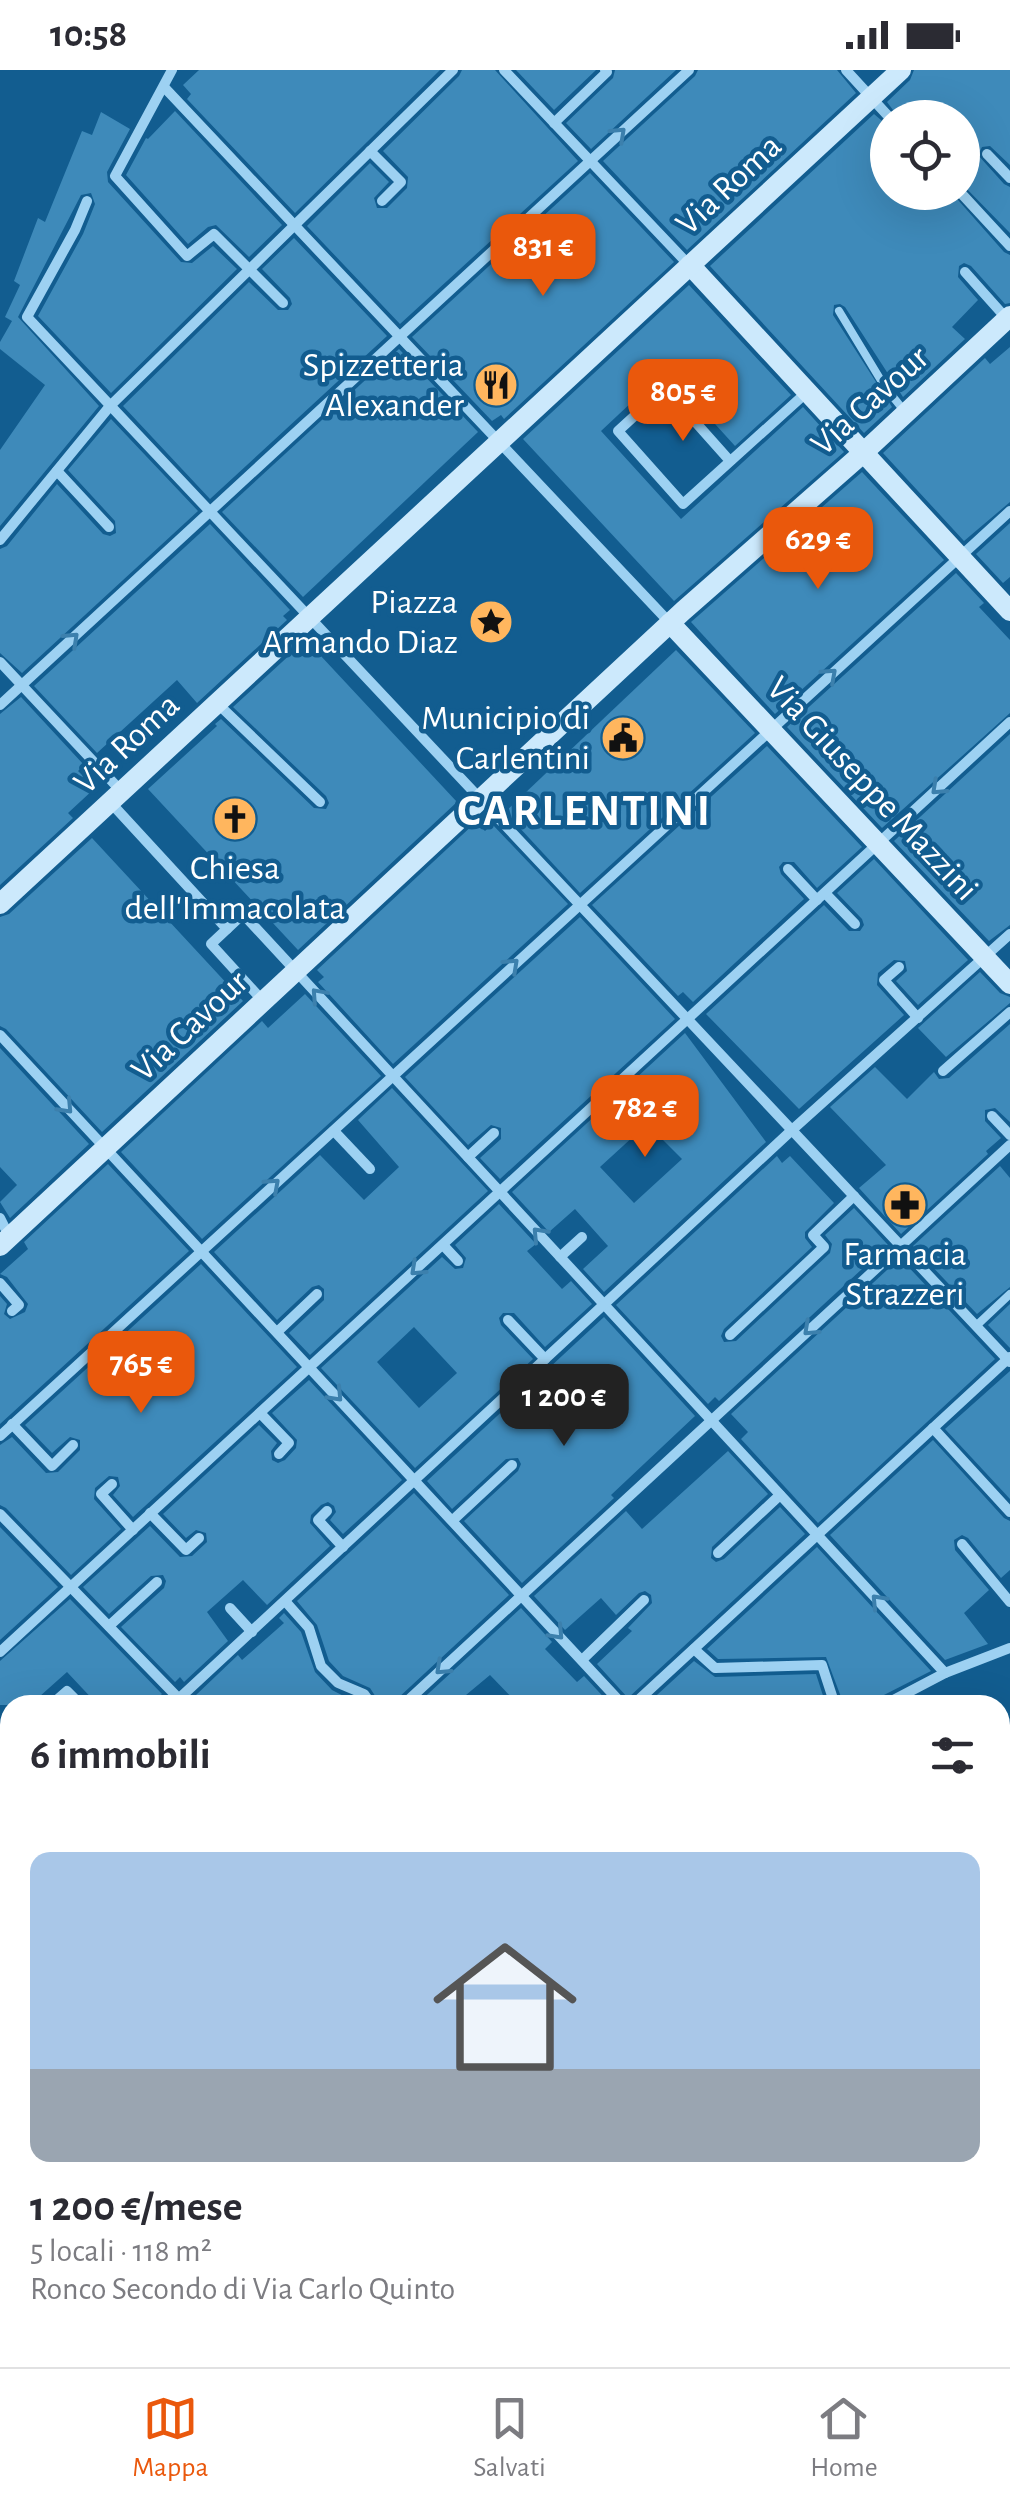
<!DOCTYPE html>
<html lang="it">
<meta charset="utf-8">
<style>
:root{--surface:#fff;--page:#f7f7f7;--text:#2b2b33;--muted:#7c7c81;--line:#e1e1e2;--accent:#ea580c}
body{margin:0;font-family:"Alegreya Sans",sans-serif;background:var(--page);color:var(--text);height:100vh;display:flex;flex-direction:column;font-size:38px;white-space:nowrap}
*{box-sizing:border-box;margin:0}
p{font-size:32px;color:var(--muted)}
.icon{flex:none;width:55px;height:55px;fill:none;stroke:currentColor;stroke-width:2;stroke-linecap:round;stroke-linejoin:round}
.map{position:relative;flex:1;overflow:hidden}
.side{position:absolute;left:0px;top:1625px;width:1010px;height:672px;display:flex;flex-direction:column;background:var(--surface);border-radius:30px 30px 0 0;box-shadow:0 10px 40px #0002}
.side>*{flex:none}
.controls{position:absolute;left:870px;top:30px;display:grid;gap:20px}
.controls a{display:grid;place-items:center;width:110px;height:110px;border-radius:50%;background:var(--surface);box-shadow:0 10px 40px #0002;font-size:50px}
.price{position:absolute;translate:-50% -85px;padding:0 22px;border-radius:20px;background:var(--accent);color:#fff;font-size:32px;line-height:65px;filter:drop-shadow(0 2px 5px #0008)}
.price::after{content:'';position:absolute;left:50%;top:60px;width:30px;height:22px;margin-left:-15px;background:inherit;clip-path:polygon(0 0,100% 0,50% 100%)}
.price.active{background:#222;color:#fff}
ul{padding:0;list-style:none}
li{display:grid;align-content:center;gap:20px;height:530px;padding:0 30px}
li+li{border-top:2px solid var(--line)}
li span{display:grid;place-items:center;height:310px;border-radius:20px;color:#555}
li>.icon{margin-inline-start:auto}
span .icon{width:180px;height:180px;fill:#fffc;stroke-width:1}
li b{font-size:42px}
h2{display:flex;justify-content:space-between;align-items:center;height:120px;padding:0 30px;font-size:42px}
.status{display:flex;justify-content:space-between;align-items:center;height:70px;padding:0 50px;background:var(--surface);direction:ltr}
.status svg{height:28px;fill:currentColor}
.tab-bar{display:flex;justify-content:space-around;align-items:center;height:140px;border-top:2px solid var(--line);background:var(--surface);font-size:28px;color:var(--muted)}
.tab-bar a{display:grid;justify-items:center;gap:5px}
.tab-bar .active{color:var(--accent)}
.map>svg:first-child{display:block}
.building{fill:#3e8aba;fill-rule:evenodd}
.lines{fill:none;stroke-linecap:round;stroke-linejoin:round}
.lane{stroke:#9dd1f2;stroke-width:8}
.street{stroke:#9dd1f2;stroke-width:10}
.secondary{stroke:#cce9fc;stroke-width:20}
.oneway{stroke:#3c80ad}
.labels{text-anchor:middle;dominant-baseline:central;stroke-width:9;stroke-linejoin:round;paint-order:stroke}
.street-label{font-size:35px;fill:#fff;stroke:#125d90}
.poi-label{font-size:35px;fill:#fff;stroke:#125d90;text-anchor:end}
.district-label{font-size:45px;font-weight:bold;letter-spacing:2.5px;fill:#fff;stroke:#125d90}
</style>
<div class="status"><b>10:58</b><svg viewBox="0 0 49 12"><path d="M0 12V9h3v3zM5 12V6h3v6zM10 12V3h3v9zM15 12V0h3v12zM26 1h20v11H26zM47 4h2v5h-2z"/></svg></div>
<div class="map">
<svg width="1010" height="2297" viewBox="0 0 1010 2297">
<rect width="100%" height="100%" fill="#125d90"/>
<!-- building -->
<g class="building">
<polygon points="199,0 440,0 295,143 187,29 191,24 183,15"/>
<polygon points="462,0 495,0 578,91 400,254 307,156 370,93 389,112 374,128 377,138 387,138 407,118 408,107 383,81 459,6"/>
<polygon points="516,0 596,0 554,40"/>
<polygon points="615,0 676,0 591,79 566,53 613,8"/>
<polygon points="698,0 837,0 856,23 687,180 603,91 695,6"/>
<polygon points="914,0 1010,0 1010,95 990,76 982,77 978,85 1004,114 1010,117 1010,163 962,114 962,48 899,48 887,32 910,10"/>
<polygon points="175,41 282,155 249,187 216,155 208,157 188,174 126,105 146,68 148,69"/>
<polygon points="101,42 130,59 107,102 108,112 181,192 192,193 213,176 237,199 111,323 38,246 83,164 95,134 91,123 81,125 18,247 99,336 0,456 0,380 45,315 0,279 0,272 12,251 5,247 20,215 14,211 38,148 45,152 82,61 92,65"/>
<polygon points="874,44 888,56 888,122 951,122 1004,182 1010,185 1010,233 1005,234 971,196 964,193 959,196 958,207 978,230 952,257 965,269 903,327 845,237 840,234 834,235 833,245 892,337 864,363 710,196"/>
<polygon points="590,103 674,192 504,349 501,345 492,351 412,267"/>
<polygon points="294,168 387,266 210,429 123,336 249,212 278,240 288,240 292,234 290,228 262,199"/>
<polygon points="689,215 791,325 735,376 666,300 601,361 681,449 803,337 844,382 674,531 523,369"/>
<polygon points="1010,277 1010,432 964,471 883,383 985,288 990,294"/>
<polygon points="399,279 478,362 303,527 222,442"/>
<polygon points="111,349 198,441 22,603 0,583 0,479 7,476 57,414 103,464 110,466 116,463 115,451 68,400"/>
<polygon points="862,402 944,490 775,644 691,552"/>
<polygon points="1010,453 1010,507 1003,513 976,484"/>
<polygon points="210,454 290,540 283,546 287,550 197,633 177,610 97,683 34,616"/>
<polygon points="956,503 984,533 979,537 1010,570 1010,643 882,758 787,657"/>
<polygon points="306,570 457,732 298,880 148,719 217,656 215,654 221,649 314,738 326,739 329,733 326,726 233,637"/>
<polygon points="676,580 755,663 580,823 505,742"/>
<polygon points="21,627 84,695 78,701 95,718 68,743 73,748 0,815 0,644"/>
<polygon points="1010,664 1010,855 989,871 894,771"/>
<polygon points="767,676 862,777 817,818 794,792 783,792 779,797 781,804 804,829 693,932 683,922 678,926 592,835"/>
<polygon points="476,752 485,761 492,754 568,834 393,994 318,912 324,907 317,900"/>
<polygon points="92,768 243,931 102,1062 6,959 0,956 0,847 9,844"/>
<polygon points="874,789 968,890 918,935 896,911 907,901 905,891 894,890 878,903 877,915 904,945 799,1039 706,944 824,835 849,861 860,861 864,855 862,849 837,823"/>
<polygon points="580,847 675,949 500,1109 480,1088 501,1069 501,1058 491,1055 468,1075 405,1007"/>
<polygon points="980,902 1000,923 1010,927 1010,933 946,987 918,958"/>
<polygon points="305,924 381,1006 202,1169 121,1082 262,951 268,958"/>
<polygon points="1010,954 1010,1052 995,1038 985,1040 985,1051 1001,1068 986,1081 988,1084 901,1164 859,1118 886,1095 830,1037 875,997 907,1029 934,1002 939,1009 949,1008"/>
<path d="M685 963 766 1072 604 1222 583 1199 608 1176 575 1139 549 1162 512 1122ZM647 1054 682 1089 634 1133 600 1097Z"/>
<polygon points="0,978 89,1074 10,1148 0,1132 17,1115 0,1097"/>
<polygon points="392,1018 488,1121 310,1285 289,1263 324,1230 324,1219 319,1215 312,1217 277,1250 214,1182 320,1085 364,1130 399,1097 358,1050"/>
<polygon points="777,1086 782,1093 790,1086 834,1133 805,1162 805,1168 812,1177 724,1259 721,1266 724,1272 736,1271 830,1183 832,1174 825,1165 854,1138 888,1175 719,1331 715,1327 708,1334 616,1235"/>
<polygon points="108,1094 189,1181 0,1354 0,1226 7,1234 4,1244 10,1249 25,1242 28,1234 7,1207 0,1204 28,1179 24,1172"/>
<polygon points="1000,1096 1010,1108 1010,1217 977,1244 913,1176"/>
<path d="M499 1134 536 1174 527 1181 562 1219 571 1211 592 1234 545 1277 514 1243H503L499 1248 501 1255 533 1289 415 1398 321 1298 442 1187 455 1199 463 1198 466 1188 455 1175ZM414 1257 457 1303 419 1338 377 1292Z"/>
<polygon points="900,1188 995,1289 818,1453 741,1369 748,1362 731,1344"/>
<polygon points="201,1194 297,1297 133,1447 113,1425 120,1416 118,1407 109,1406 95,1418 94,1429 121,1459 71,1505 6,1438 0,1435 0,1375 12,1367 46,1403 58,1402 80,1380 80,1370 70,1367 52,1383 25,1355"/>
<polygon points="1010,1234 1010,1278 988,1255"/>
<polygon points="604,1247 695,1346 611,1425 614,1428 522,1513 464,1451 518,1401 521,1394 518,1388 506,1389 452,1439 427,1411"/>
<polygon points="1010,1301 1010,1429 945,1359"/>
<polygon points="309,1310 402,1410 343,1464 330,1450 336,1442 334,1436 328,1432 321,1435 311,1445 310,1453 330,1476 267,1535 243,1510 207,1542 228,1571 184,1612 180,1607 175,1612 121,1557 164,1518 166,1511 163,1505 151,1506 109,1544 83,1517 150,1456 180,1487 192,1486 207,1472 206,1463 196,1460 186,1468 163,1444 259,1355 277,1373 271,1381 272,1390 278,1393 285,1390 296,1378 297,1370 272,1343"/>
<polygon points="933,1370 1004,1448 1010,1451 1010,1500 1001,1508 968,1468 962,1465 954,1470 955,1480 989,1520 964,1543 988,1574 945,1590 830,1465"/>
<polygon points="728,1381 768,1424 712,1477 711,1488 716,1492 724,1489 780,1437 805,1464 628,1628 597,1594 632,1561 628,1558 652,1533 651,1525 645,1521 639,1523 616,1545 601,1528 565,1560 534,1526 626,1441 642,1459"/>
<polygon points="414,1423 509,1525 397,1629 394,1635 381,1635 370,1618 343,1606 329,1591 317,1555 297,1531"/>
<polygon points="0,1457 58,1517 0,1570"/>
<polygon points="817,1477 931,1601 880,1627 875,1635 844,1635 826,1587 718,1589 707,1579"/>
<polygon points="70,1529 162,1624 149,1635 98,1635 67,1602 30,1635 0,1635 0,1591"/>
<polygon points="521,1538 552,1572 545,1579 577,1612 584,1606 611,1635 519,1635 490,1605 454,1635 416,1635"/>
<polygon points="284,1543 301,1562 315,1602 332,1620 361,1635 205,1635 196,1625 238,1585 242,1590 284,1553 279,1548"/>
<polygon points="694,1591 715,1607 816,1604 826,1635 646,1635"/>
</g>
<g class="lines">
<!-- lane -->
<g class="lane">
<polyline points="839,241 885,317 906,343"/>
<polyline points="976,1256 1010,1224"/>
</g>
<!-- street -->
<g class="street">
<polyline points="172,0 115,106 187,186 214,164 283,233"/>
<polyline points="504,0 689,195"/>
<polyline points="846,0 890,48"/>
<polyline points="164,17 670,553"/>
<polyline points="554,53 607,2 605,0"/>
<polyline points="370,81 401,112 382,131"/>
<polyline points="987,84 1010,108"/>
<polyline points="960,122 1010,176"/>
<polyline points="87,131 75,160 27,247 1010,1292"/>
<polyline points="965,202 1006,248"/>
<polyline points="730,391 665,318 618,361 683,434 807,322"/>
<polyline points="57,401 109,457"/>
<polyline points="0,470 110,336 453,0"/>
<polyline points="0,592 122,722"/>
<polyline points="0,635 689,0"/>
<polyline points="219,635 320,732"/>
<polyline points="111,733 227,859"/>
<polyline points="788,799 817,830"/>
<polyline points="825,823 855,854"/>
<polyline points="899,897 884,910 918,948"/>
<polyline points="263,931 211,874 243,844 945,1603"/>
<polyline points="0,965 623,1635"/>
<polyline points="943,1001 1010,942"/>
<polyline points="992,1046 1010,1065"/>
<polyline points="334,1061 370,1099"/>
<polyline points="468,1087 494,1063"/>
<polyline points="0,1148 9,1166"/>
<polyline points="443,1175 458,1191"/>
<polyline points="560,1187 582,1167"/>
<polyline points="0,1213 19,1235 12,1241"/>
<polyline points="508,1250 545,1289"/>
<polyline points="277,1262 317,1224"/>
<polyline points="730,1265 824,1177 813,1165 854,1126"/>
<polyline points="260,1343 289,1373 279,1384"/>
<polyline points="12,1354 52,1396 73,1375"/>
<polyline points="933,1358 1010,1442"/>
<polyline points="0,1366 1010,441"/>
<polyline points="112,1414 101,1424 133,1460"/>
<polyline points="327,1441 318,1450 343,1477"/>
<polyline points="150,1443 186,1480 199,1468"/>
<polyline points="0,1444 185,1635"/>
<polyline points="453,1450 512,1395"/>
<polyline points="962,1474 1010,1532"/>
<polyline points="718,1483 780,1425"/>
<polyline points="285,1531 309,1558 321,1596 338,1613 364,1624 372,1635"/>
<polyline points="230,1538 252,1562"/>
<polyline points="109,1556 157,1512"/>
<polyline points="694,1579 715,1598 822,1595 835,1635"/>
<polyline points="0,1582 1010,652"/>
<polyline points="582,1590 644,1530"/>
<polyline points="51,1635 67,1621 81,1635"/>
<polyline points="172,1635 792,1060 1010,864"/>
<polyline points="403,1635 1010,1075"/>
<polyline points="633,1635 1010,1287"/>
<polyline points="884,1635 945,1603 1010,1578"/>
<polyline points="0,1793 10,1784"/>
<polyline points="0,1899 10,1890"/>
<polyline points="0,1907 10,1917"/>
</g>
<!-- secondary -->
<g class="secondary">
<polyline points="690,195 1010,541"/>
<polyline points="670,553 1010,914"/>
<polyline points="0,834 901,0"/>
<polyline points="0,1176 683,541 863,383 1010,246"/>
</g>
</g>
<!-- one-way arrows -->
<defs><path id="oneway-chevron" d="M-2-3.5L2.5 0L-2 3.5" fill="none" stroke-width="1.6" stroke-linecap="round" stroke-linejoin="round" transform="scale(2.5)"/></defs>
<g class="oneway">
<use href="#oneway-chevron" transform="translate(619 64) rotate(-43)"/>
<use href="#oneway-chevron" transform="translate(72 569) rotate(-43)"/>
<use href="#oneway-chevron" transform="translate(830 605) rotate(-42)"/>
<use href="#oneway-chevron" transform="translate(938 718) rotate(137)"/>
<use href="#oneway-chevron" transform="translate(512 895) rotate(-43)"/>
<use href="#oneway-chevron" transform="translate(318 925) rotate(-132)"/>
<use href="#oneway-chevron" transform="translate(66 1037) rotate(47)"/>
<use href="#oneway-chevron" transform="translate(273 1115) rotate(-42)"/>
<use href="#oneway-chevron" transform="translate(539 1164) rotate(-133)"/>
<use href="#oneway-chevron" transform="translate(417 1199) rotate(137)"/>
<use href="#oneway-chevron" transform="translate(810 1259) rotate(137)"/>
<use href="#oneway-chevron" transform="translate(336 1325) rotate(47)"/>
<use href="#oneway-chevron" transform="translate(878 1531) rotate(-133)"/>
<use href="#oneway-chevron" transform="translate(557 1563) rotate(47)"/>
<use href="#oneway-chevron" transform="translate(442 1598) rotate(137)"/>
</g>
<!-- icons -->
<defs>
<symbol id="restaurant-disc" viewBox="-11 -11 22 22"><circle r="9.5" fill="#ffb65e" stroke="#125d90"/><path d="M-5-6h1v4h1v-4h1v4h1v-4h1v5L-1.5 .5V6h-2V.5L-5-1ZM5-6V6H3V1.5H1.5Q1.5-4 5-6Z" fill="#111"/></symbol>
<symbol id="sight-disc" viewBox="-11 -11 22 22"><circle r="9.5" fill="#ffb65e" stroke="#125d90"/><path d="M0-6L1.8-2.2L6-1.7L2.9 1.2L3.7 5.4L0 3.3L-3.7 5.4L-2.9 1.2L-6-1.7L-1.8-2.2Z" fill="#111"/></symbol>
<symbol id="civic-disc" viewBox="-11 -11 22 22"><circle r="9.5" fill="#ffb65e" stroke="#125d90"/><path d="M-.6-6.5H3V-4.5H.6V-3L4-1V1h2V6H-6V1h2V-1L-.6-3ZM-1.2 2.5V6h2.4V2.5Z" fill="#111"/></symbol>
<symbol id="church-disc" viewBox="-11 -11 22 22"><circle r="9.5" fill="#ffb65e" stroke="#125d90"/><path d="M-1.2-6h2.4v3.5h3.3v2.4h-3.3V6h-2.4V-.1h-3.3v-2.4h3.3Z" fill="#111"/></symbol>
<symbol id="pharmacy-disc" viewBox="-11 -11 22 22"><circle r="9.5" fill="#ffb65e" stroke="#125d90"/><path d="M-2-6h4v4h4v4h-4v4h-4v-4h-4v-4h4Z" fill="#111"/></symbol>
</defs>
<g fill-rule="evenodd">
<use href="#restaurant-disc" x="471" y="290" width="50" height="50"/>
<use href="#sight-disc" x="466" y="527" width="50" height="50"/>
<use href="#civic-disc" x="598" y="643" width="50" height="50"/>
<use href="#church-disc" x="210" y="724" width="50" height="50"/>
<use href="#pharmacy-disc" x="880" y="1110" width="50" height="50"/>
</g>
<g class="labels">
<!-- street labels -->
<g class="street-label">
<text transform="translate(729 115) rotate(-43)">Via Roma</text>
<text transform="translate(870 331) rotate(-42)">Via Cavour</text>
<text transform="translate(127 674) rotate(-43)">Via Roma</text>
<text transform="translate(872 719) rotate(47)">Via Giuseppe Mazzini</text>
<text transform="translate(190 956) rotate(-43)">Via Cavour</text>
</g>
<!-- poi labels -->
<g class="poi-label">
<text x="464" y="295">Spizzetteria<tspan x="464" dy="40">Alexander</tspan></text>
<text x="458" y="532">Piazza<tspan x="458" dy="40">Armando Diaz</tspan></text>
<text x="590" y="648">Municipio di<tspan x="590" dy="40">Carlentini</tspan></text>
<text x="235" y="798" text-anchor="middle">Chiesa<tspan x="235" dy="40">dell'Immacolata</tspan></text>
<text x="905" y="1184" text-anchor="middle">Farmacia<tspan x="905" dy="40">Strazzeri</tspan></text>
</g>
<!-- district labels -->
<g class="district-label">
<text x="585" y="741">CARLENTINI</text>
</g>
</g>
</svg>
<div class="controls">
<a><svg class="icon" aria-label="locate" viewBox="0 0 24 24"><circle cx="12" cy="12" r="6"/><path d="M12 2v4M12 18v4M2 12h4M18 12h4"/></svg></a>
</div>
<b class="price" style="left:543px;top:229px">831 €</b>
<b class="price" style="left:683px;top:374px">805 €</b>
<b class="price" style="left:818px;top:522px">629 €</b>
<b class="price" style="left:645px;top:1090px">782 €</b>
<b class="price" style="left:141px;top:1346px">765 €</b>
<b class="price active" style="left:564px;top:1379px">1 200 €</b>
<section class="side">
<h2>6 immobili<svg class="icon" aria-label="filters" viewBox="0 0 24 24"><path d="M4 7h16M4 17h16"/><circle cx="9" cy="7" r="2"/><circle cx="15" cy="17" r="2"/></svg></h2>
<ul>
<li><span style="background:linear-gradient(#a9c7e8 70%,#9aa5b1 0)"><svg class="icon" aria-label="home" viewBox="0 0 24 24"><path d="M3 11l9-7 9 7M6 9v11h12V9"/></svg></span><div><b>1 200 €/mese</b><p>5 locali · 118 m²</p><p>Ronco Secondo di Via Carlo Quinto</p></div></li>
</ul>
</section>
</div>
<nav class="tab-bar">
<a class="active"><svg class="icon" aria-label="map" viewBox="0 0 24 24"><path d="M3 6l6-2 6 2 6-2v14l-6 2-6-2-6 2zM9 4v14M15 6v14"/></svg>Mappa</a>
<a><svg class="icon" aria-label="saved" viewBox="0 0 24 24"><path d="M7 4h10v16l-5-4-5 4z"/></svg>Salvati</a>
<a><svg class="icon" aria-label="home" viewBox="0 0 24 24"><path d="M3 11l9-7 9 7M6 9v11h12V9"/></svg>Home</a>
</nav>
